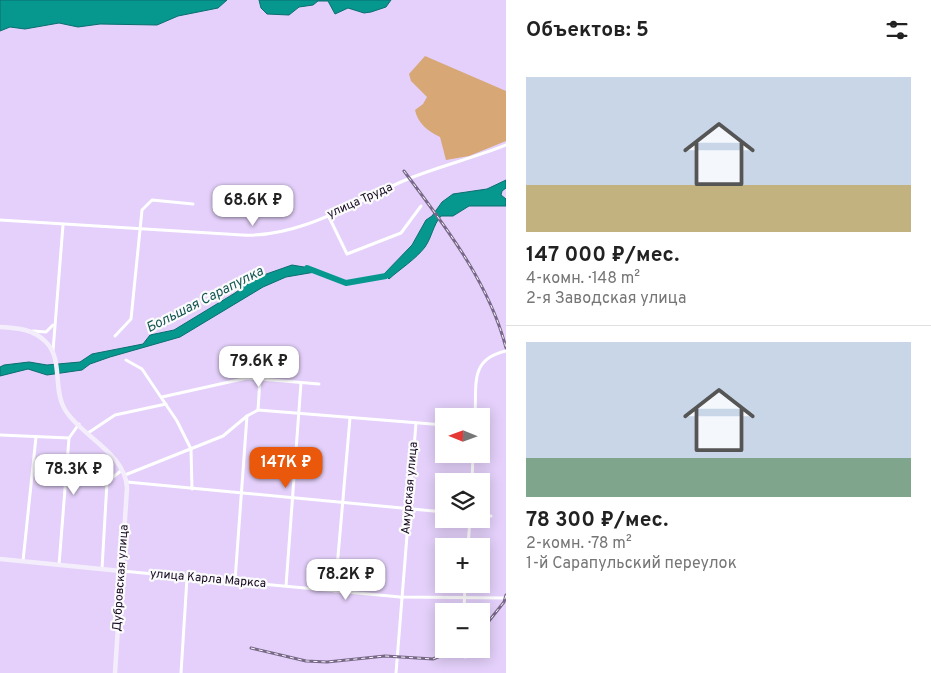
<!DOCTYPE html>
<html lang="ru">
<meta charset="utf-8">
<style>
:root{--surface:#fff;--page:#f2f2f2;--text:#222;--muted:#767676;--line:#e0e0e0;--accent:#ea580c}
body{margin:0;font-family:Overpass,sans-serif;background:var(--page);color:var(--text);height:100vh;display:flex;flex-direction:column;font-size:19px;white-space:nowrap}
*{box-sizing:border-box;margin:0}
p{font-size:16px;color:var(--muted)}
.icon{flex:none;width:28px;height:28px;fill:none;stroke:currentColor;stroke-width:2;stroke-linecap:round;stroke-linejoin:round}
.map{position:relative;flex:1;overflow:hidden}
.drawer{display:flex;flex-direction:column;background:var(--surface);width:425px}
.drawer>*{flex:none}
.needle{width:32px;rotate:271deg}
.fabs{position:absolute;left:435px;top:408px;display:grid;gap:10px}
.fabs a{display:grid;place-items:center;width:55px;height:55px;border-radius:0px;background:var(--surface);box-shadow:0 2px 12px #0003;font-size:25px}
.price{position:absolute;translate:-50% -42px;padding:0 11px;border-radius:10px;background:#fff;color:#222;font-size:16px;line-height:32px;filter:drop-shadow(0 1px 2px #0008)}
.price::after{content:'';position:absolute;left:50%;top:30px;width:15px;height:11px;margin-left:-8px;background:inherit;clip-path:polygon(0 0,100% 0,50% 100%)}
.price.current{background:var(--accent);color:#fff}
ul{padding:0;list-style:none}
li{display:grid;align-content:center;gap:10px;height:265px;padding:0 20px}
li+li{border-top:1px solid var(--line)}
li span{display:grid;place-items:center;height:155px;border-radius:0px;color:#555}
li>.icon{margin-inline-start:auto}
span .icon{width:90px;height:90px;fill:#fffc;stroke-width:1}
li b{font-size:21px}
h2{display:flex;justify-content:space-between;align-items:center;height:60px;padding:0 20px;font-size:21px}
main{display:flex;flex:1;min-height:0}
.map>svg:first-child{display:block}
.green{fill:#d7a775}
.water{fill:#06988f;stroke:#0b6d6e}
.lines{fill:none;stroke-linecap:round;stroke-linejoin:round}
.river{stroke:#06988f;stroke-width:6}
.minor{stroke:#fff;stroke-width:3}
.secondary{stroke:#f4eefc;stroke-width:4.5}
.rail-casing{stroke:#786788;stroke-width:3}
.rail{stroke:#fbfbfb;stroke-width:1;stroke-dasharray:4;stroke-linecap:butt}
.labels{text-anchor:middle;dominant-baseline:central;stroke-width:4.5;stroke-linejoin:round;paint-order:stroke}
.street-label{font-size:12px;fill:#160821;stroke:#fbfbfb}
.water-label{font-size:14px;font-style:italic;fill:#145752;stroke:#fbfbfb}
</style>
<main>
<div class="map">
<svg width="506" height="673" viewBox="0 0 506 673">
<rect width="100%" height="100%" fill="#e4d0fa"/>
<!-- green -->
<path class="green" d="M425 56 506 91V141L469 156 446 160 440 137C428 131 418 124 415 110L423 104 427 97 411 81 409 74Z"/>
<!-- water -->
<g class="water">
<polygon points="0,0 227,0 218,8 178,16 157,25 100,24 78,27 59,23 25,29 10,27 0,31"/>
<polygon points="259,0 391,0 386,7 371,12 364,13 348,8 335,14 328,1 318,1 313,5 299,7 289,15 267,14 261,8"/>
<path d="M506 180V188L502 191 501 195 506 199V206H469L453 216H441C433 225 432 237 425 247 416 259 400 269 389 279L384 274 412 245 426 220 432 216 442 202 453 194 487 189Z"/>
<polygon points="292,265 316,269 315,272 286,277 263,287 180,337 110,357 90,364 82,370 47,375 28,369 0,376 0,367 4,365 29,362 47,365 80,362 92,354 143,344 150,335 174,330 235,293 255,278"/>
</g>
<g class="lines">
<!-- river -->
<polyline class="river" points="307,268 346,283 386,276 391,271"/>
<!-- minor -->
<g class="minor">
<polyline points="328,215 347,254 401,233 421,206"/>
<path d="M0 220 242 235C301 238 355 201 408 179 440 166 474 158 506 145"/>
<polyline points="33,331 46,332 53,325"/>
<polyline points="115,336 131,319 142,210 152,200 193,204"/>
<polyline points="53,351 63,225"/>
<polyline points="126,360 142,369 177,421 191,449 192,489"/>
<polyline points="162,397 247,378 319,384"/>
<polyline points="258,410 444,425"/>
<polyline points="258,410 260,379"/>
<path d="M475 416C477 385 469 359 506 351"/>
<polyline points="88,433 115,415 166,404"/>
<polyline points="0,435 69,438"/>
<polyline points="125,475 223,436 247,416 258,410"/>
<polyline points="472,481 473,454"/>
<polyline points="127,482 444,512"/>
<polyline points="481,516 491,516"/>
<polyline points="468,546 470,519"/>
<polyline points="23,561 36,437"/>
<polyline points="59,565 69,438 79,424"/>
<polyline points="102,569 107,482 122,470"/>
<polyline points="122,571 400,597 506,598"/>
<polyline points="235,581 247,416"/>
<polyline points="286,586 301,383"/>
<polyline points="335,591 350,418"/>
<polyline points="464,611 465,584"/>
<polyline points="465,657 465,649"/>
<polyline points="181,673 187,578"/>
<polyline points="396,673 416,423"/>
</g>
<!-- secondary -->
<g class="secondary">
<path d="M0 327C18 328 33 329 46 342 63 359 53 388 64 408 80 436 126 453 127 488L115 673"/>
<polyline points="0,559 121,571"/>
</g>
<defs>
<g id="rail">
<path d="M404 171C444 225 489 282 506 348"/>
<polyline points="481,631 504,602 506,595"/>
<polyline points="251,648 306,661 327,662 385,656 433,659 457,649"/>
</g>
</defs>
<!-- rail casing -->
<use href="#rail" class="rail-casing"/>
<!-- rail -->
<use href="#rail" class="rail"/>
</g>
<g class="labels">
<!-- street labels -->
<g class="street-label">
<text transform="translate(360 201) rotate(-24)">улица Труда</text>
<text transform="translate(410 488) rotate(-85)">Амурская улица</text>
<text transform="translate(121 578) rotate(-86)">Дубровская улица</text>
<text transform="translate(208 579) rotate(5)">улица Карла Маркса</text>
</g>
<!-- water labels -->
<g class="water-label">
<text transform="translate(205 300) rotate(-27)">Большая Сарапулка</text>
</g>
</g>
</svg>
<div class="fabs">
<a><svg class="needle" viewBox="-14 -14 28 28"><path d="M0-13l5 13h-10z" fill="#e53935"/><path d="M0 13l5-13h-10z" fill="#767676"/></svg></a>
<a><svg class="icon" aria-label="layers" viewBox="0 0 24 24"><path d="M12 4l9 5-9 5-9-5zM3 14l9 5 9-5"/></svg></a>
<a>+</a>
<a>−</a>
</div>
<b class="price" style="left:253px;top:227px">68.6K ₽</b>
<b class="price" style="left:259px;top:388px">79.6K ₽</b>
<b class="price current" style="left:286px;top:489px">147K ₽</b>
<b class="price" style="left:74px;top:496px">78.3K ₽</b>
<b class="price" style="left:346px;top:601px">78.2K ₽</b>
</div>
<section class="drawer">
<h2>Объектов: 5<svg class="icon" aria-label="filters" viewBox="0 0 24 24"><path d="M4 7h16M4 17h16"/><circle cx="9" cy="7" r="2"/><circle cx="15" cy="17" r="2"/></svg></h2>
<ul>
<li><span style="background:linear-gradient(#c9d6e8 70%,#c2b280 0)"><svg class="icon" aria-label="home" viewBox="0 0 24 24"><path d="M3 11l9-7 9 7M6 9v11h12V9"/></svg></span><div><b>147 000 ₽/мес.</b><p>4-комн. · 148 m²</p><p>2-я Заводская улица</p></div></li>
<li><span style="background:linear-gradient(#c9d6e8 75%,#7fa58c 0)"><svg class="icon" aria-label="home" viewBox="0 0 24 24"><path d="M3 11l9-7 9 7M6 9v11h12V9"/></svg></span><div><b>78 300 ₽/мес.</b><p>2-комн. · 78 m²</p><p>1-й Сарапульский переулок</p></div></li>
</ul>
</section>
</main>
